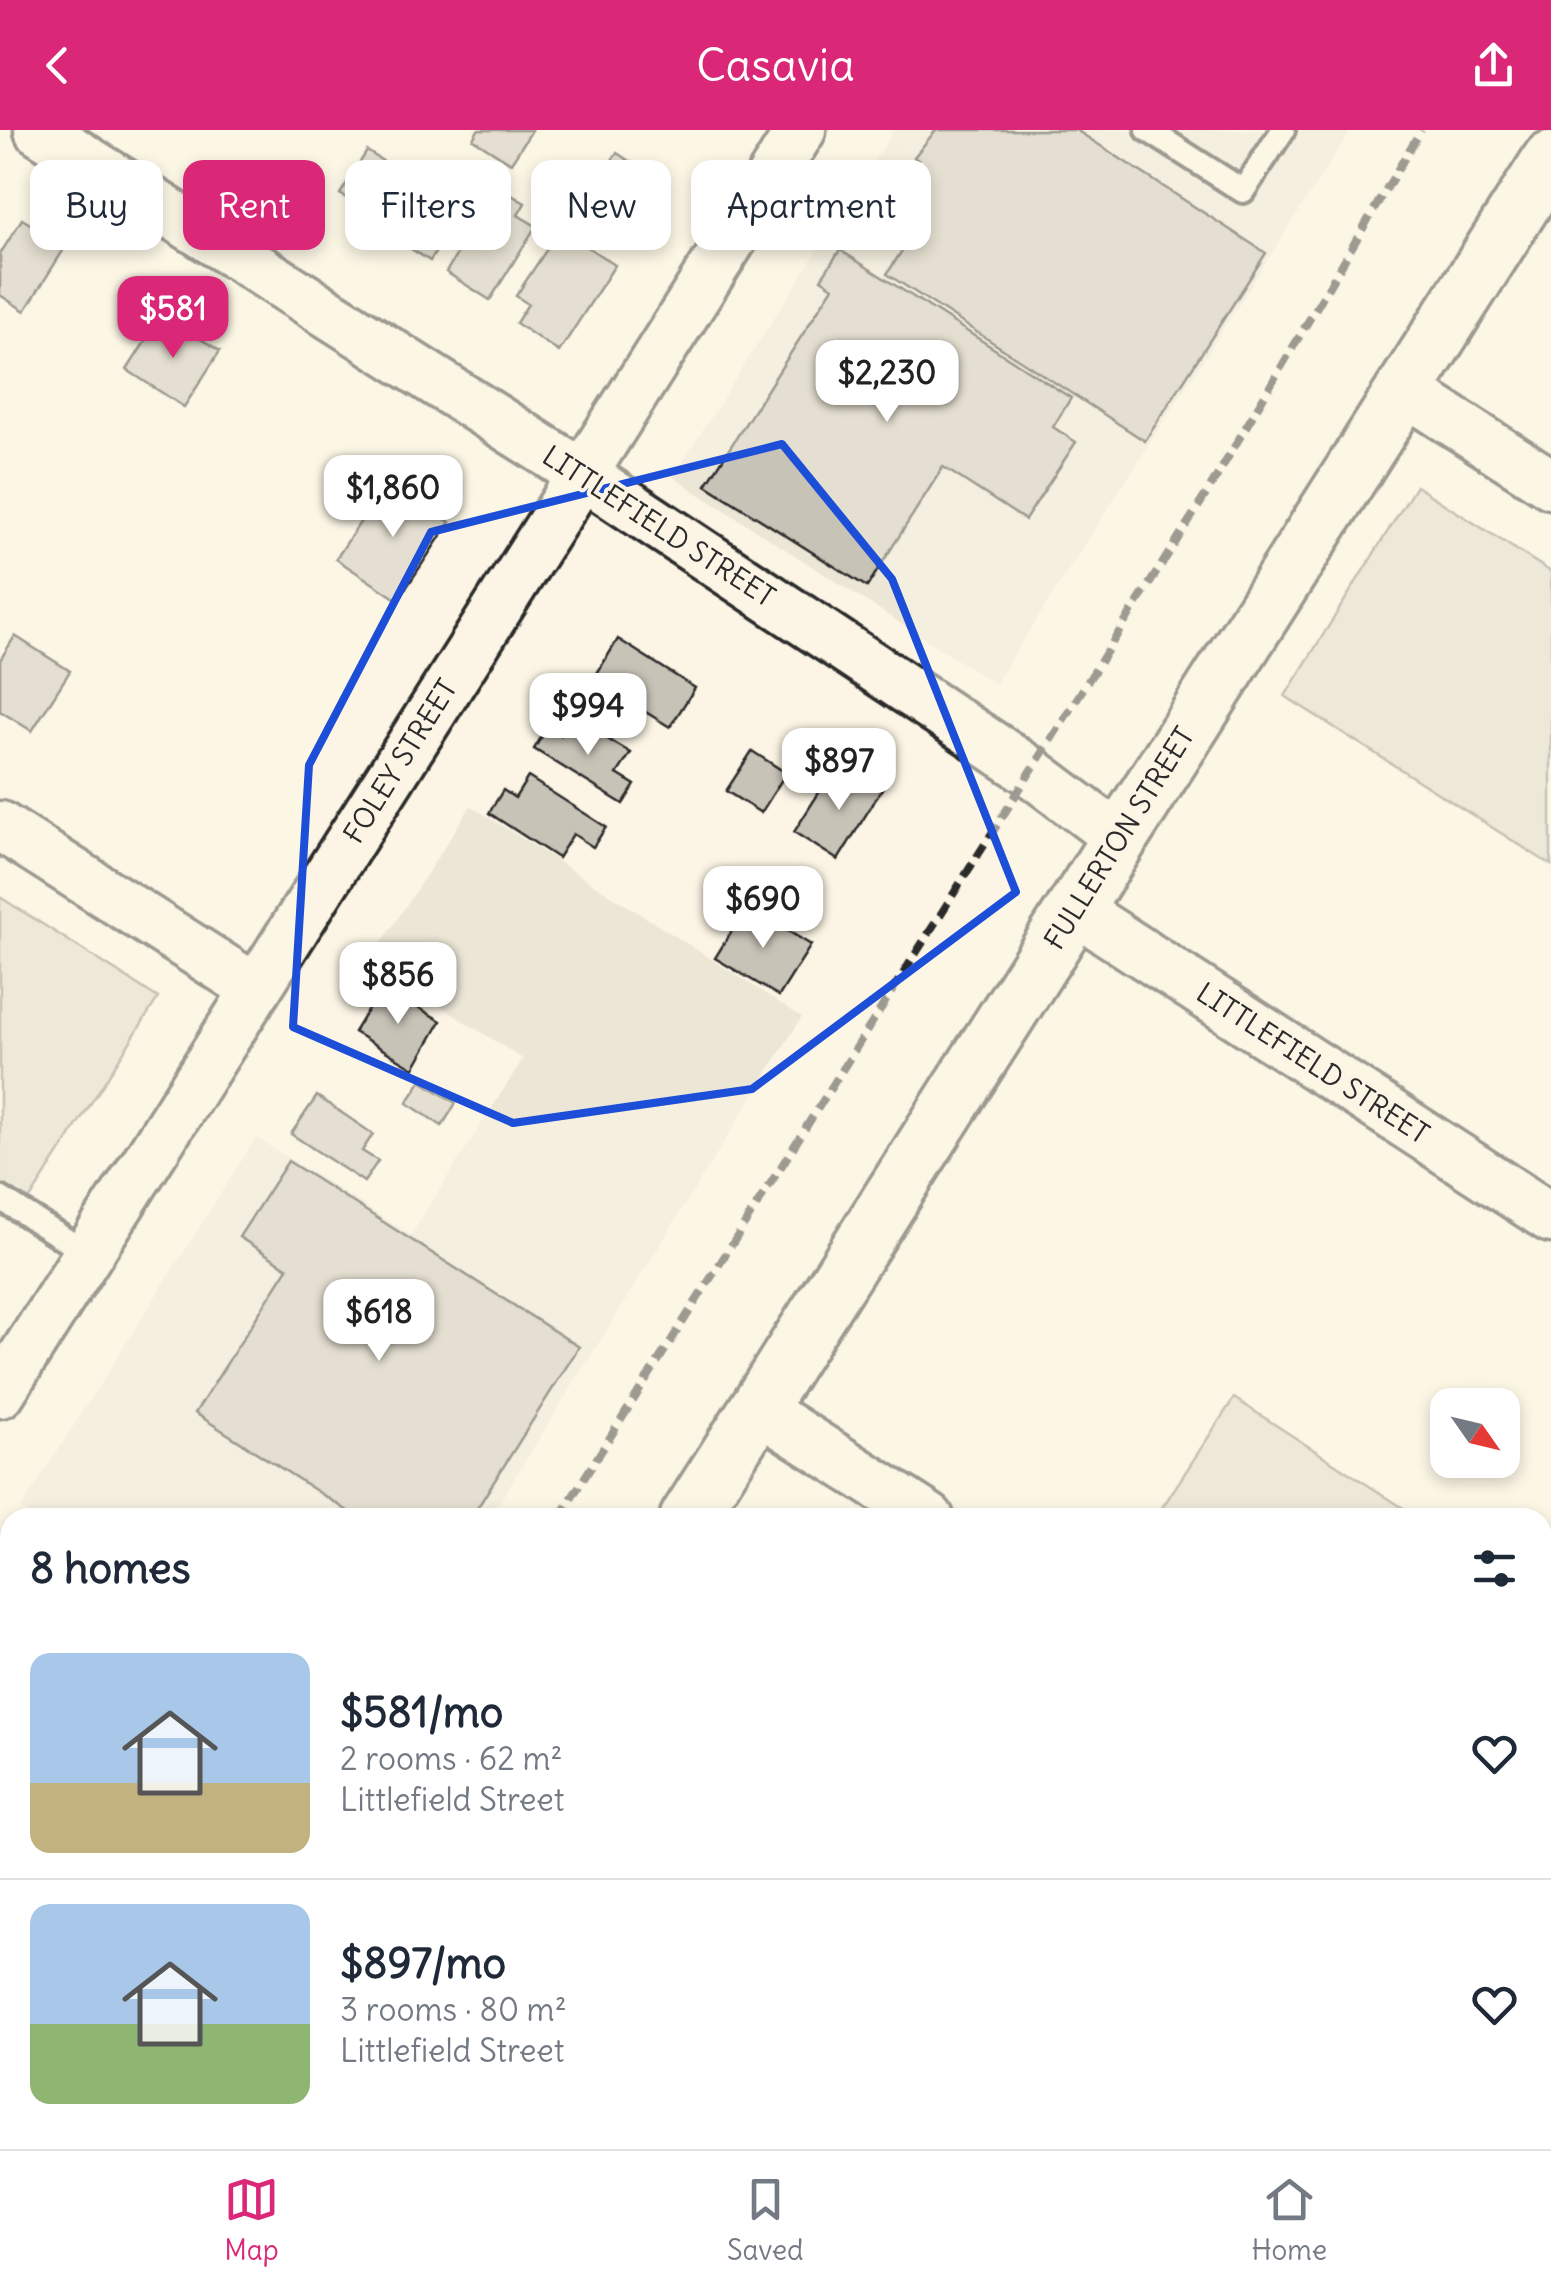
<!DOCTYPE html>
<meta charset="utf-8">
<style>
:root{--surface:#fff;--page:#f2f2f3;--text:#1f2937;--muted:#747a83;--line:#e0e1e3;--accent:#db2777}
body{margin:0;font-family:Delius,sans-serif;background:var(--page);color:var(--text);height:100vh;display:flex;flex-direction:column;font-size:38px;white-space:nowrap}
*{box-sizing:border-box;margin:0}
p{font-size:32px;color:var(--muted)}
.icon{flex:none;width:55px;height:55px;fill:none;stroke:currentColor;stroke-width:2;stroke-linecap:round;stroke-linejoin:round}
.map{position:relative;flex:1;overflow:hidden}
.side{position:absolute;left:0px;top:1378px;width:1552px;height:642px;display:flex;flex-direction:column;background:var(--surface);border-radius:30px 30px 0 0;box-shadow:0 5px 15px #0003}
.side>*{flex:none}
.banner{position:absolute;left:30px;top:30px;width:1000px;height:90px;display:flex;gap:20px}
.needle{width:65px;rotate:124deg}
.fabs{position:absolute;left:1430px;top:1258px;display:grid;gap:20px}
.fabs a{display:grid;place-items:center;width:90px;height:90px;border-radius:20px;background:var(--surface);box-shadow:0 5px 15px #0003;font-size:50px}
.price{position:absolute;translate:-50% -85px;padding:0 22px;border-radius:20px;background:#fff;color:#222;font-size:32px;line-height:65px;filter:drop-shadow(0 2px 5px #0008)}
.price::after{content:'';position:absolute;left:50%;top:60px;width:30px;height:22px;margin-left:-15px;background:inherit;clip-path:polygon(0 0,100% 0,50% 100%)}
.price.selected{background:var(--accent);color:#fff}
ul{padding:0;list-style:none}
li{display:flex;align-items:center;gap:30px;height:250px;padding:0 30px}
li+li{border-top:2px solid var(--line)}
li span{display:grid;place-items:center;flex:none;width:280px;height:200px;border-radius:20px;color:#555}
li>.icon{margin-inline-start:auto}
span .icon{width:120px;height:120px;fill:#fffc;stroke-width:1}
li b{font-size:42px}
h2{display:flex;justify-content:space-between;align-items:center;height:120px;padding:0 30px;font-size:42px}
.pill{padding:0 35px;border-radius:20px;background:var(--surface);box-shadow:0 5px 15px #0003;font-size:35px;line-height:90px}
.pill.selected{background:var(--accent);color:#fff}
header{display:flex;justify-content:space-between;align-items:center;height:130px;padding:0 30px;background:var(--accent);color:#fff;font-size:45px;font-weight:600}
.menu{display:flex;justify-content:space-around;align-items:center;height:140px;border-top:2px solid var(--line);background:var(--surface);font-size:28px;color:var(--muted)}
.menu a{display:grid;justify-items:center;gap:5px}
.menu .selected{color:var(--accent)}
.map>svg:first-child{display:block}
.built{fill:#ece6d7}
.green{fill:#ded8ca;stroke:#84827a;stroke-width:2.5}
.building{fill:#c8c3b7;stroke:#2b2b2b;stroke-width:2.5}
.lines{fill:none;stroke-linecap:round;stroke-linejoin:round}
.lane-casing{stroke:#2b2b2b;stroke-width:30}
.street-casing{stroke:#2b2b2b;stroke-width:55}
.secondary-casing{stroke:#2b2b2b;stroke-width:62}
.lane{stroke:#fcf5e5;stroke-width:22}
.street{stroke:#fcf5e5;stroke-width:48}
.secondary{stroke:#fcf5e5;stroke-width:55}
.rail{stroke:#2b2b2b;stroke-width:8;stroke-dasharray:15 8;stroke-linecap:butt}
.marked{fill:none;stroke:#1d4ed8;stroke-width:8;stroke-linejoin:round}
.labels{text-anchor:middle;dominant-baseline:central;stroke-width:8;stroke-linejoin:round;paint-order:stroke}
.street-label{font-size:28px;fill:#2b2b2b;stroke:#fcf5e5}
</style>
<header><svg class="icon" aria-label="back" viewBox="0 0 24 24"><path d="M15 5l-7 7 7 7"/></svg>Casavia<svg class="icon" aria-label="share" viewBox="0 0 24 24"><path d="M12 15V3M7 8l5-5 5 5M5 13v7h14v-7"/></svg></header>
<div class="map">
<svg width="1551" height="2019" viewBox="0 0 1551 2019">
<rect width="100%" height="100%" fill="#fcf5e5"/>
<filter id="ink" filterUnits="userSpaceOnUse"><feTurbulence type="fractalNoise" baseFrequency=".01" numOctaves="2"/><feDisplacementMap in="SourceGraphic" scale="20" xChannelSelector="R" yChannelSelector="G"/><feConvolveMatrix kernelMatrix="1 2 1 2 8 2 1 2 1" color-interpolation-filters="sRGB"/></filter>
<g filter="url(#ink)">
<!-- built -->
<g class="built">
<polygon points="894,0 1351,0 995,554 673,347"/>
<polygon points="471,676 802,887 490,1387 35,1388 21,1379 256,1008 411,1105 523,929 370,831"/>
</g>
<!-- green -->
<g class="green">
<polygon points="1416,356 1551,442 1551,735 1285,566"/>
<polygon points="0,767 158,868 28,1072 0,1054"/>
<polygon points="1234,1268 1417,1387 1156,1387"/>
</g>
<!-- building -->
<g class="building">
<polygon points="478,0 532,0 511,33 473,9"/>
<polygon points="936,0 1076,0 1266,123 1145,311 887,144 919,94 897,79 896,64 918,30 914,27"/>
<polygon points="367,21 406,46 380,88 340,64"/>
<polygon points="617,23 657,49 634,83 594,56"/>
<polygon points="431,31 475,59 430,131 386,103"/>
<polygon points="498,57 525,73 518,85 536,96 490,170 446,142"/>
<polygon points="22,89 66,116 25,181 0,165 0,124"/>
<polygon points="560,99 615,135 559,222 516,193 528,174 516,166"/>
<polygon points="840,120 1071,268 1053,297 1076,312 1025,390 943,337 867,457 706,355 833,157 821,149"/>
<polygon points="162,185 220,221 184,277 127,240"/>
<polygon points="387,351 450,392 398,470 336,429"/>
<polygon points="15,506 70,541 32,601 0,581 0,530"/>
<polygon points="618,509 695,558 670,597 618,565 613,574 588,558"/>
<polygon points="572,588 631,623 617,644 635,655 623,674 534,619 548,596 561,605"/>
<polygon points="752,621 786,643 761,683 726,661"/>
<polygon points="865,641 885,654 838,730 794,702 832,642 855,656"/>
<polygon points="528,647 606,697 593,717 573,704 558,728 489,683 503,660 515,668"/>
<polygon points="747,776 811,815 779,866 715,828"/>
<polygon points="382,856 441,891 414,938 354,902"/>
<polygon points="421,951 456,973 442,996 407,973"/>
<polygon points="317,966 373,1004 362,1021 378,1031 364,1052 291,1004"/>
<polygon points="288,1031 579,1217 471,1388 359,1388 195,1283 288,1138 239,1107"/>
</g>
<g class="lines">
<defs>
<g id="lane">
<polyline points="1148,0 1243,61 1283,0"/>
<polyline points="0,1068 88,1124"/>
<polyline points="1382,2010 1397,2019"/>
</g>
<g id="street">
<polyline points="39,0 582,344 1030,641 1119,708"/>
<polyline points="1404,260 1551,354"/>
<polyline points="0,696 256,859"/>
<polyline points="1074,779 1551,1088"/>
<polyline points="0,1263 801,0"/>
<polyline points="757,1278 929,1388"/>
<polyline points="0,1453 10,1460"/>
<polyline points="1542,1778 1551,1783"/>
<polyline points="873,2010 887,2019"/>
</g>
<g id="secondary">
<polyline points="688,1388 1551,29"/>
<polyline points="288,2019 294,2010"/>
</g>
</defs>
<!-- lane casing -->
<use href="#lane" class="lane-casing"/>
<!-- street casing -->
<use href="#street" class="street-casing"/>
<!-- secondary casing -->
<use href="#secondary" class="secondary-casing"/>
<!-- lane -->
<use href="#lane" class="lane"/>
<!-- street -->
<use href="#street" class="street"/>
<!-- secondary -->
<use href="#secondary" class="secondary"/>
<!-- rail -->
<g class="rail">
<polyline points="559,1388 1210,358 1421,0"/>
<polyline points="156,2019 162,2010"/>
</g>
</g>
</g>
<!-- marked area -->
<path d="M0 0H1551V2019H0ZM782 314 892 449 1016 762 752 959 513 993 293 897 309 635 431 402Z" fill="#fcf5e5" fill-opacity=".55" fill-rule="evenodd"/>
<path class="marked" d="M782 314 892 449 1016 762 752 959 513 993 293 897 309 635 431 402Z"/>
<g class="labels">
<!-- street labels -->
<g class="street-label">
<text transform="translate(659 396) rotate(33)">LITTLEFIELD STREET</text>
<text transform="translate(400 631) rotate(-58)">FOLEY STREET</text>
<text transform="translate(1119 708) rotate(-58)">FULLERTON STREET</text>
<text transform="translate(1313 933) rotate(33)">LITTLEFIELD STREET</text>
</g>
</g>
</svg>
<div class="fabs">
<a><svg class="needle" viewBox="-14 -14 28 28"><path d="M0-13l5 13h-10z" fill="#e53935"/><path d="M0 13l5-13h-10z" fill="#747a83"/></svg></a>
</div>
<b class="price selected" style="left:173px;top:231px">$581</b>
<b class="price" style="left:887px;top:295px">$2,230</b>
<b class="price" style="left:393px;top:410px">$1,860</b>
<b class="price" style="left:588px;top:628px">$994</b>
<b class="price" style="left:839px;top:683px">$897</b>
<b class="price" style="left:763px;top:821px">$690</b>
<b class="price" style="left:398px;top:897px">$856</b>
<b class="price" style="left:379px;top:1234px">$618</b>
<div class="banner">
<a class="pill">Buy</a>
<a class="pill selected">Rent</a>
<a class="pill">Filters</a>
<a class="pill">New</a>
<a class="pill">Apartment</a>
</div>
<section class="side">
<h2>8 homes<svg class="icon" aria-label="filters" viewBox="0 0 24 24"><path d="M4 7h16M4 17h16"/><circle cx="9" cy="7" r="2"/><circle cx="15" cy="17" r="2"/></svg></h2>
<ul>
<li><span style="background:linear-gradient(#a9c7e8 65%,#c2b280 0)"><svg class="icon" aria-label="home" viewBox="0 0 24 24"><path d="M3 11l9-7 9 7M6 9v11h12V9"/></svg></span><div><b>$581/mo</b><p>2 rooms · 62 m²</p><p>Littlefield Street</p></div><svg class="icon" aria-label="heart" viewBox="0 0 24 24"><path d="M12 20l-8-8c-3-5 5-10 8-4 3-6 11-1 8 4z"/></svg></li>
<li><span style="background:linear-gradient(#a9c7e8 60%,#8fb573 0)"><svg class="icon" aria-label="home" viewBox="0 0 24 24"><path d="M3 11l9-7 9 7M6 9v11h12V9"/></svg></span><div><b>$897/mo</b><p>3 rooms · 80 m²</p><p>Littlefield Street</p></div><svg class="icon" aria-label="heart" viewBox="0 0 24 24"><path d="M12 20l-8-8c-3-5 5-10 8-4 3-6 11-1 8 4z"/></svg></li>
</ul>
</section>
</div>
<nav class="menu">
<a class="selected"><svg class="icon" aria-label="map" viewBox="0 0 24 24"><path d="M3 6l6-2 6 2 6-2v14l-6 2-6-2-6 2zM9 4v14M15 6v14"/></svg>Map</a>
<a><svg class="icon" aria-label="saved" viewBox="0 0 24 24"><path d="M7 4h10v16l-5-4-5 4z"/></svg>Saved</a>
<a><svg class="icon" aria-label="home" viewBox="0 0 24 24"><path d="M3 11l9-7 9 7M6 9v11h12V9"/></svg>Home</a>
</nav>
